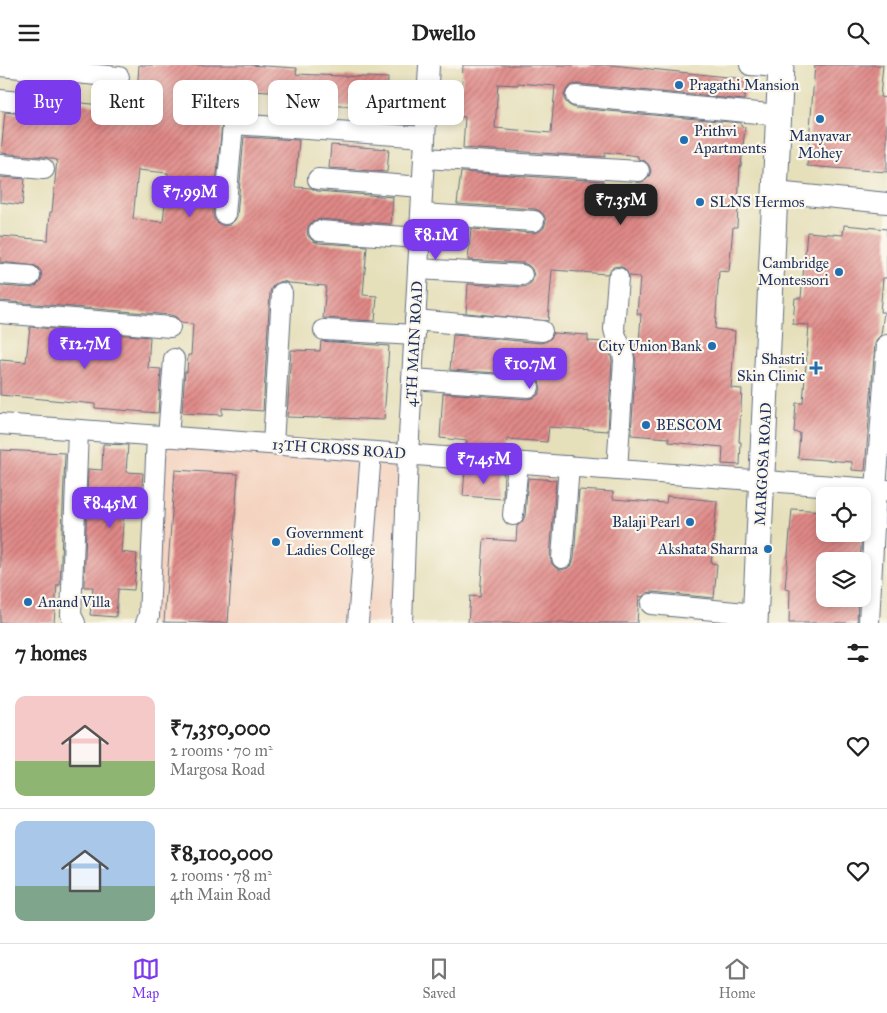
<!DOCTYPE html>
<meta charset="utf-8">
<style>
:root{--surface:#fff;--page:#f2f2f2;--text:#222;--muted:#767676;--line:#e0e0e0;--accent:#7c3aed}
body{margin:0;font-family:"IM FELL Great Primer",serif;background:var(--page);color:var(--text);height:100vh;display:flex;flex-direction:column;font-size:19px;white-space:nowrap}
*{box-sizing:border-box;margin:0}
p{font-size:16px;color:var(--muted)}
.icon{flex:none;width:28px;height:28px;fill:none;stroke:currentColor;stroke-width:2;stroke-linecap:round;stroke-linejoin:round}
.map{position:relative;height:558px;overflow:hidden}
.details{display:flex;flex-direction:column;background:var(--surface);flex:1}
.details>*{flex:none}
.banner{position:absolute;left:15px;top:15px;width:500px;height:45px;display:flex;gap:10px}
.tools{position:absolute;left:816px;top:422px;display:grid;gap:10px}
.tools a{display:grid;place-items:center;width:55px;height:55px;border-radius:10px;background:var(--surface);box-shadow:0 2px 8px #0003;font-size:25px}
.price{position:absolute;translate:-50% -42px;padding:0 11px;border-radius:10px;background:var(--accent);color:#fff;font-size:16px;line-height:32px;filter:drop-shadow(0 1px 2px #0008)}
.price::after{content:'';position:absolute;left:50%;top:30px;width:15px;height:11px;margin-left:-8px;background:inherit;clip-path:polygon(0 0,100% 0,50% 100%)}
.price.active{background:#222;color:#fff}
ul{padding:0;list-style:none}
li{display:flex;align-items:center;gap:15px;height:125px;padding:0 15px}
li+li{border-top:1px solid var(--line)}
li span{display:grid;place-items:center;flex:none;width:140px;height:100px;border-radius:10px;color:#555}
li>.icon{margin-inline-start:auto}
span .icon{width:60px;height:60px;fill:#fffc;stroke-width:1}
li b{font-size:21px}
h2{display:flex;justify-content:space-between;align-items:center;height:60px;padding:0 15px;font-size:21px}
.tag{padding:0 18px;border-radius:10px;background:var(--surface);box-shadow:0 2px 8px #0003;font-size:18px;line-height:45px}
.tag.active{background:var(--accent);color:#fff}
header{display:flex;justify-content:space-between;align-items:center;height:65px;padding:0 15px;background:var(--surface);font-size:22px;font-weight:700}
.menu{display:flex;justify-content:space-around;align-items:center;height:70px;border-top:1px solid var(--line);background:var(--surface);font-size:14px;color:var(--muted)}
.menu a{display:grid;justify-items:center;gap:2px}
.menu .active{color:var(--accent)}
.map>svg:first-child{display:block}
.built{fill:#f4d3c0}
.building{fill:url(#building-hatch);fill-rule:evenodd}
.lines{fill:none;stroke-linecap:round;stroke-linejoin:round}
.minor-casing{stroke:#626d7e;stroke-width:22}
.major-casing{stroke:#626d7e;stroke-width:27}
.minor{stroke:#fff;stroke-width:20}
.major{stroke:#fff;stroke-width:25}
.poi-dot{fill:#1f6fb2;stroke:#fbf7ec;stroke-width:2}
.labels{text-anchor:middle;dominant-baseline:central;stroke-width:4.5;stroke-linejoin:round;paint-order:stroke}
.poi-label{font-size:15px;fill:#1b2f5e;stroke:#fbf7ec;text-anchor:start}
.street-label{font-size:15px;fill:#1b2f5e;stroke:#fbf7ec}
</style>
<header><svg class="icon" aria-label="menu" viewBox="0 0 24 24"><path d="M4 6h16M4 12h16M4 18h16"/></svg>Dwello<svg class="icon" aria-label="search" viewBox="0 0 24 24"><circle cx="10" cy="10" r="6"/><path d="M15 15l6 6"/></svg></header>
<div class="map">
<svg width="887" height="558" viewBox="0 0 887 558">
<defs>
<pattern id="building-hatch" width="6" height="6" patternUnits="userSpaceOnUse" patternTransform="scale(1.25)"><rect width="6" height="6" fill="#e08987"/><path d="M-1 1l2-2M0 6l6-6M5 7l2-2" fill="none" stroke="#b57072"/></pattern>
</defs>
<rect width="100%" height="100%" fill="#fbf7ec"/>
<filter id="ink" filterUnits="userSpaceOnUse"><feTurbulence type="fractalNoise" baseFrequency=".02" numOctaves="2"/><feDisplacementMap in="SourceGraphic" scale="10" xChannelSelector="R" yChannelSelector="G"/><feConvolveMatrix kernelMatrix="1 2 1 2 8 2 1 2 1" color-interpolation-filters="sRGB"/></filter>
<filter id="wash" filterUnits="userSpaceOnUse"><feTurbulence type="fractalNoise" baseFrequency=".0096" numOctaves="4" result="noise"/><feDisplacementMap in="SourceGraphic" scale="20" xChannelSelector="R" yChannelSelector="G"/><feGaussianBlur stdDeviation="1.12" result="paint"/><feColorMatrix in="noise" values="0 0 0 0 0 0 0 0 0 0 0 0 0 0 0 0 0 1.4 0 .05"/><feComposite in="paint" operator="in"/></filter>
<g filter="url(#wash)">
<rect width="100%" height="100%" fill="#e5dfba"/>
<!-- built -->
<polygon class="built" points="162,380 402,395 391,558 150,558"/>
<g id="blocks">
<!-- building -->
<g class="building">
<path d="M139 0H249L297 3 296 9 388 13 387 43 317 40 318 30 236 25V31L225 30 213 148 214 154 219 159 224 161 230 160 235 155 237 151 244 72 299 75 295 122 311 123 317 126 393 132 391 159 320 154 313 156 309 160 307 165 308 171 313 176 318 178 367 181 363 230 377 231 375 256 323 253 326 221 289 218 283 216 276 218 272 222 270 227 263 346 222 343V350L182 348 185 306 187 307 188 290H191L193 259 181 258 176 252 171 250 0 236V221L30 223 36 221 40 217 42 212 41 206 36 201 0 197V171L48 175 50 147H52L57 95 45 92 1 88 5 47 31 50 38 45 40 39 38 33 136 44ZM138 105 168 108 163 157 133 154Z"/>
<path d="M463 0H612L746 14 744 35 577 19 572 20 567 24 564 30 565 36 569 40 575 43 741 58V61L745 62 741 101H740L737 162H733L729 207 719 206 715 264 735 266 731 323 742 324 739 377H741L740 400 722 399 723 382 669 377V373L631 370 636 296 632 279 639 280 641 249H637L640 212 629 211 624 203 619 201 613 202 607 209 552 205 548 256 466 248 468 219 522 222 527 221 532 217 534 210 532 204 528 200 523 198 468 195 471 164 534 168 540 166 544 163 546 156 544 150 540 146 535 144 457 139 461 107 603 116V121L636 124V118L645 116 649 112 651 106 649 100 645 96 638 94V91L605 87V92L463 83 465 52 454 51 456 20 462 21ZM518 18 555 21 551 68 495 63 498 19 518 20Z"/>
<polygon points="815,0 883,0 880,32 887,33 887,107 807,101"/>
<polygon points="331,80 389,84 387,107 329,103"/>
<polygon points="0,112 25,114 22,140 0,137"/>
<polygon points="844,160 887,164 887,213 883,213 880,247 884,247 881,270 877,274 875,279 865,406 852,405 852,397 798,393 800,368 794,367 796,338 803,338 809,260 793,259 795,233 801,233 807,167 843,170"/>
<polygon points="30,262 150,272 148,303 161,304 158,348 95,343 95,339 0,330 0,295 26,297"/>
<polygon points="554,268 588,270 588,276 606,277 612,295 608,366 549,362 547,377 507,374 506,385 466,382 467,376 440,373 443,328 528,334 535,332 539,329 541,323 539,316 535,312 530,310 450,305 453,270 541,278 547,276 551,273"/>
<polygon points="321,276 389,281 384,355 318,352 318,353 287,352 291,285 320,286"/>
<polygon points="103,379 128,380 126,407 143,408 140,446 124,445 121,487 137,489 134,525 118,524 116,552 90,550 93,522 84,522 88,404 102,405"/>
<polygon points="0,385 65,388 60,520 57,520 54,558 0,558"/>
<polygon points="175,405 238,409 228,558 164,557"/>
<polygon points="465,405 504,408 503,434 463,431"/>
<polygon points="528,413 556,415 550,492 552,499 556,503 561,505 568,503 572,499 574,494 579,425 613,427 613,434 666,438 667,431 717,436 711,498 717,499 714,533 652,527 647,528 642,532 639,531 637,558 468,558 470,531 480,532 484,474 516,476 517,461 522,457 525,451"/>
<polygon points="792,444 825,446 825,469 862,469 860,496 825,496 825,534 858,534 857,558 789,558 790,525 785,524"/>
</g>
</g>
</g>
<g filter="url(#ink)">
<use href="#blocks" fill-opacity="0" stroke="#626d7e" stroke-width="1"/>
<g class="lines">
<defs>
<g id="minor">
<polyline points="750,0 781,2"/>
<polyline points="0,1 119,12"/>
<polyline points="576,31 779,50"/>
<polyline points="0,35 28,38"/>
<polyline points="424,93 639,106"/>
<polyline points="0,100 44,104"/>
<polyline points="318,114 422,122"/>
<polyline points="775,127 887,138"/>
<polyline points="225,149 233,59 425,72"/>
<polyline points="421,149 534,156"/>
<polyline points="319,166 420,173"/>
<polyline points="418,204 522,210"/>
<polyline points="0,209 30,211"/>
<polyline points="0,248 170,262"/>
<polyline points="415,255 542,266"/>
<polyline points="324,265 415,270"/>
<polyline points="412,314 529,322"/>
<polyline points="0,359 887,425"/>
<polyline points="168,372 174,294"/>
<polyline points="273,379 282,228"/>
<path d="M617 405 624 295C623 283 616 275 614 264L618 213"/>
<polyline points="513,450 518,398"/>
<polyline points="562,493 569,401"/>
<polyline points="651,539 756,549"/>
<polyline points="75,558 71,550 78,365"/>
<polyline points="146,558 149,551 157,371"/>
<polyline points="358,558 371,387"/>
<polyline points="402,558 408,390 429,0"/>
<polyline points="869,558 876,424 887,280"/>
</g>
<polyline id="major" points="755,558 781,0"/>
</defs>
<!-- minor casing -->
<use href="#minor" class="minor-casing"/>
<!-- major casing -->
<use href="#major" class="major-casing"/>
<!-- minor -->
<use href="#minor" class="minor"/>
<!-- major -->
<use href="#major" class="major"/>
</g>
</g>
<!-- markers -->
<g class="poi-dot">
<circle cx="679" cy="20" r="5"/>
<circle cx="820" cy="54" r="5"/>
<circle cx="684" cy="75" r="5"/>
<circle cx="700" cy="137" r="5"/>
<circle cx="839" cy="207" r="5"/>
<circle cx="712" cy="281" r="5"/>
<path d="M813.5 295.5h5v5h5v5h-5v5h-5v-5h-5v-5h5z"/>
<circle cx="646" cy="360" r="5"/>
<circle cx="690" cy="457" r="5"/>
<circle cx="276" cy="477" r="5"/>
<circle cx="768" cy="484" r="5"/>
<circle cx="28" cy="537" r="5"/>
</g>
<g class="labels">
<!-- poi labels -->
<g class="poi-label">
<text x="689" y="20">Pragathi Mansion</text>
<text x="694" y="66">Prithvi<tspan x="694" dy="17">Apartments</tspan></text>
<text x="820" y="71" text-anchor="middle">Manyavar<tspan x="820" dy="17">Mohey</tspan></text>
<text x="710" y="137">SLNS Hermos</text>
<text x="829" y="198" text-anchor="end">Cambridge<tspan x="829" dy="17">Montessori</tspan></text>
<text x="702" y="281" text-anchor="end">City Union Bank</text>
<text x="805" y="294" text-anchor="end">Shastri<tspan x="805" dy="17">Skin Clinic</tspan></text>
<text x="656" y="360">BESCOM</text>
<text x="680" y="457" text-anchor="end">Balaji Pearl</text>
<text x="286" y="468">Government<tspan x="286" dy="17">Ladies College</tspan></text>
<text x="758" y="484" text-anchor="end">Akshata Sharma</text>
<text x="38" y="537">Anand Villa</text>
</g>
<!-- street labels -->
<g class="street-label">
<text transform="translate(414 279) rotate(-87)">4TH MAIN ROAD</text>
<text transform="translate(339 384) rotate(4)">13TH CROSS ROAD</text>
<text transform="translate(763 399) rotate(-87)">MARGOSA ROAD</text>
</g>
</g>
</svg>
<div class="tools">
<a><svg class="icon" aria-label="locate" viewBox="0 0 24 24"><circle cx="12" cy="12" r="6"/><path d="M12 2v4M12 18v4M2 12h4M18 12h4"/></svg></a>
<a><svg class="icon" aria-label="layers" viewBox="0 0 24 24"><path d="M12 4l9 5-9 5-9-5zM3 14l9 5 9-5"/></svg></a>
</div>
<b class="price" style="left:190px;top:153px">₹7.99M</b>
<b class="price active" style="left:621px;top:161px">₹7.35M</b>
<b class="price" style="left:436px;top:196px">₹8.1M</b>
<b class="price" style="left:85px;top:305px">₹12.7M</b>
<b class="price" style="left:530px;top:325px">₹10.7M</b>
<b class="price" style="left:484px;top:420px">₹7.45M</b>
<b class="price" style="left:110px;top:464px">₹8.45M</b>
<div class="banner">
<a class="tag active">Buy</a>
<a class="tag">Rent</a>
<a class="tag">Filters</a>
<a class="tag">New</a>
<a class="tag">Apartment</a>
</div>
</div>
<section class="details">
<h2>7 homes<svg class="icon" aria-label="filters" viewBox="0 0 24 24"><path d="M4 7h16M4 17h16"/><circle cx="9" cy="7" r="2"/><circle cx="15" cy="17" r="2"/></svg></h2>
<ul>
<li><span style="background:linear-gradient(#f6c9c9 65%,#8fb573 0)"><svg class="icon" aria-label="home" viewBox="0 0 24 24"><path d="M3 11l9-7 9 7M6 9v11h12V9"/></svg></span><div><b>₹7,350,000</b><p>2 rooms · 70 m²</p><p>Margosa Road</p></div><svg class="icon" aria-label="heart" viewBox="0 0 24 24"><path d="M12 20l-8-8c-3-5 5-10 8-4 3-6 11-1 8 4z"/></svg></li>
<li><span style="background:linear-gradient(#a9c7e8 65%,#7fa58c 0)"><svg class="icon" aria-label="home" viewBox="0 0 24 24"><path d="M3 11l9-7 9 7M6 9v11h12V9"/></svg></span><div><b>₹8,100,000</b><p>2 rooms · 78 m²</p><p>4th Main Road</p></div><svg class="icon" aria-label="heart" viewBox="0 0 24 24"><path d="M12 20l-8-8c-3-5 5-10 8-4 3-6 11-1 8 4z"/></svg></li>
</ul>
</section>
<nav class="menu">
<a class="active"><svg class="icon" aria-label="map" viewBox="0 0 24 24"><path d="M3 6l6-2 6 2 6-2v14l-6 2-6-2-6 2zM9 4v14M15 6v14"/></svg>Map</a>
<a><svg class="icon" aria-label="saved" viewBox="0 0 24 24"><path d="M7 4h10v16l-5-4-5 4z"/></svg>Saved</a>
<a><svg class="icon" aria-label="home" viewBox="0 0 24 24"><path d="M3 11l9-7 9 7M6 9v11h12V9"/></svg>Home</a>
</nav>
